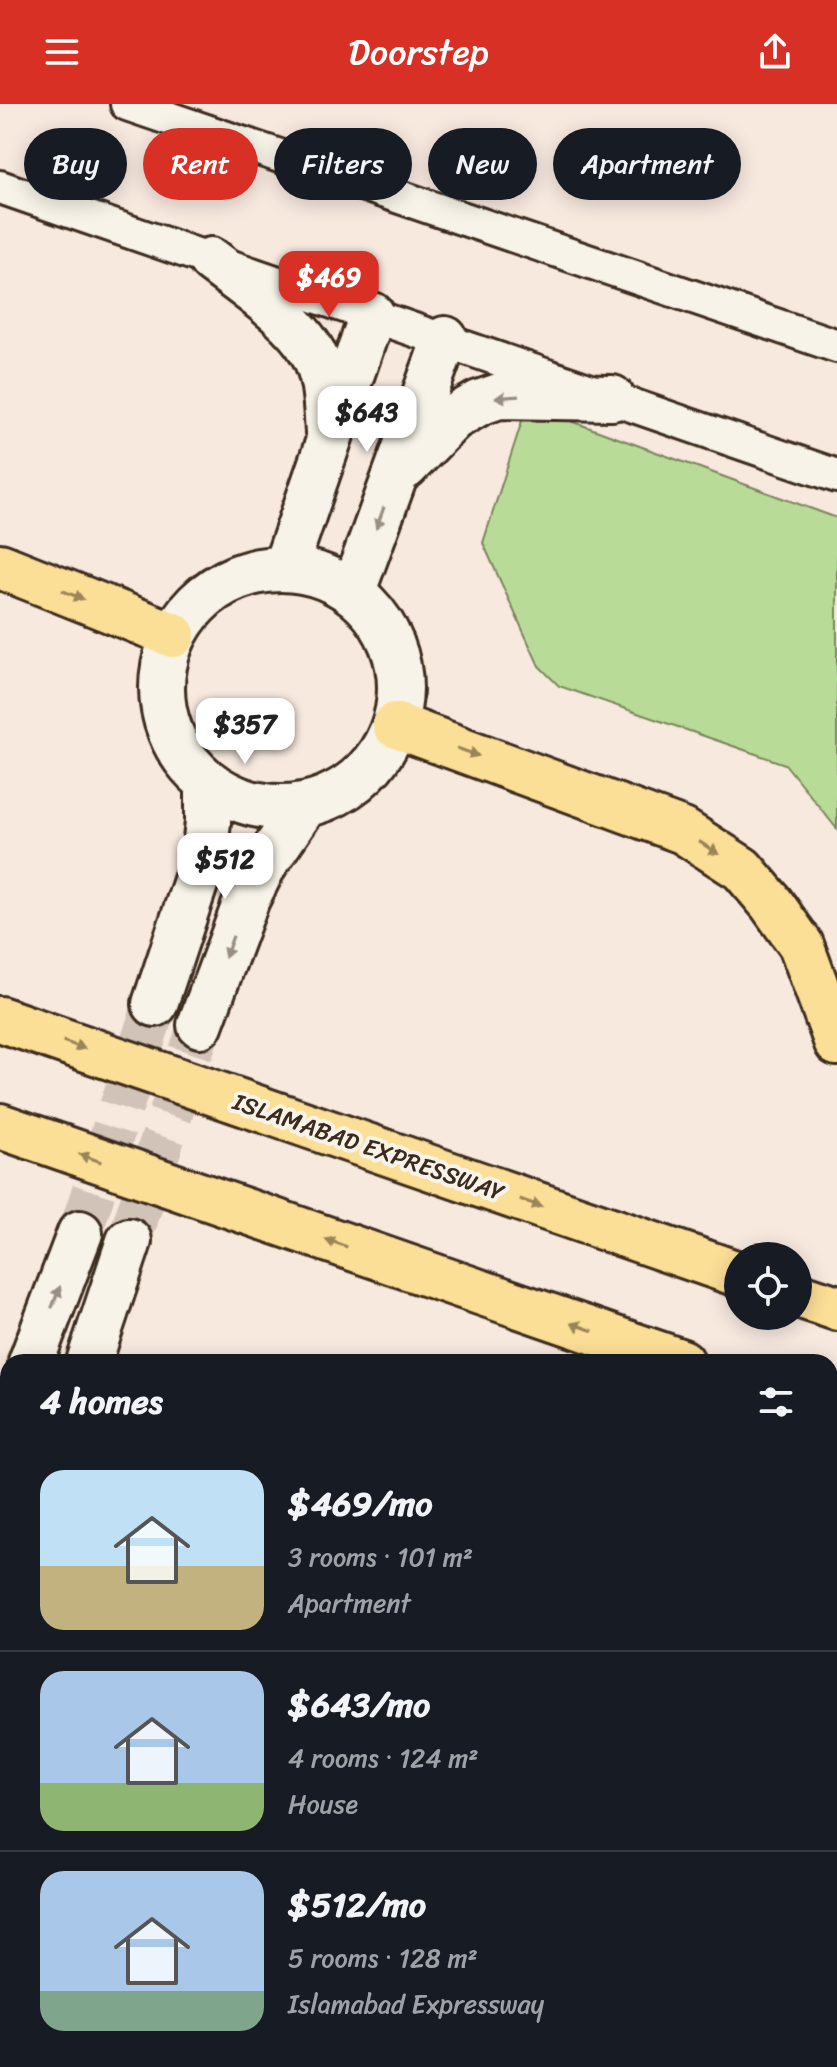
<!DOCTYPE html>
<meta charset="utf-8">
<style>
:root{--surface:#171b24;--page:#20242c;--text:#f1f3f6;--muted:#9ea1a6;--line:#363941;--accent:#d93025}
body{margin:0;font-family:Sriracha,sans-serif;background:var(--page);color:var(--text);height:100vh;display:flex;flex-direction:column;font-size:30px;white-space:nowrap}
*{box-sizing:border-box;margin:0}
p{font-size:26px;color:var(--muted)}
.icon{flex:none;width:44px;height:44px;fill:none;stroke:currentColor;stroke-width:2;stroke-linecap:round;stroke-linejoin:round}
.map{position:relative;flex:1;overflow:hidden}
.sheet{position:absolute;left:0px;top:1250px;width:838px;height:714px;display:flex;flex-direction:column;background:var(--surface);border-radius:24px 24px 0 0;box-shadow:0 4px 20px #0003}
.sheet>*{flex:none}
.banner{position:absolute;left:24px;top:24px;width:790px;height:72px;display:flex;gap:16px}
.buttons{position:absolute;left:724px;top:1138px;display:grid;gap:16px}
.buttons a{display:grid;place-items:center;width:88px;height:88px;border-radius:50%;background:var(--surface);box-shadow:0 4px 20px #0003;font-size:40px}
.price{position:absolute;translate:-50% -68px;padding:0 18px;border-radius:16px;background:#fff;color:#222;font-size:26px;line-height:52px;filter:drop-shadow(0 2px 4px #0008)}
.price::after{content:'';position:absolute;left:50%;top:48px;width:24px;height:18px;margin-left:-12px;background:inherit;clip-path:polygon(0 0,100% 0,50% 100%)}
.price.selected{background:var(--accent);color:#fff}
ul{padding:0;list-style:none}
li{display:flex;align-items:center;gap:24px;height:200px;padding:0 40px}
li+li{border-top:2px solid var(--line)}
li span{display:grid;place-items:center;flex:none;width:224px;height:160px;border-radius:24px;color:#555}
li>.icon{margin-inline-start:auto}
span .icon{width:96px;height:96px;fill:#fffc;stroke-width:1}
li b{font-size:34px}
h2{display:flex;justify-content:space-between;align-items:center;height:96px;padding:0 40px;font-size:34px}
.pill{padding:0 28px;border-radius:36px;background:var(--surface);box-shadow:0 4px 20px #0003;font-size:28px;line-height:72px}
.pill.selected{background:var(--accent);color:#fff}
header{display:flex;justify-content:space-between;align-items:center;height:104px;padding:0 40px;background:var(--accent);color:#fff;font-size:36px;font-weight:600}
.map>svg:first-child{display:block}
.built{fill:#f9ddd4}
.green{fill:#b8dc97;stroke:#7a835a;stroke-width:2}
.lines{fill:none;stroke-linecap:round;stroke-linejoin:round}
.secondary-tunnel{stroke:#d2c3b8;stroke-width:44;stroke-dasharray:44 22;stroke-linecap:butt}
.street-casing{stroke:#3b2a1e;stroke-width:38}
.secondary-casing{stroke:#3b2a1e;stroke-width:50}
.highway-casing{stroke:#3b2a1e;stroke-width:50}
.street{stroke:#f7f3e8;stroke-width:32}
.secondary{stroke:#f7f3e8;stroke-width:44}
.highway{stroke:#fbdf96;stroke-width:44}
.oneway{fill:#998e83}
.oneway2{fill:#9b845a}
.labels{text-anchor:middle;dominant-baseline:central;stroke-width:8;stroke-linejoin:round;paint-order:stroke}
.street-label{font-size:24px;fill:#3b2a1e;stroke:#f7f3e8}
</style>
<header><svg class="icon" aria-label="menu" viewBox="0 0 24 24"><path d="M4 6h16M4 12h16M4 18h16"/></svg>Doorstep<svg class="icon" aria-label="share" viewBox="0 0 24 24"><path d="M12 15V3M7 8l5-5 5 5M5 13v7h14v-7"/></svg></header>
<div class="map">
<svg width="837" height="1963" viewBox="0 0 837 1963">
<rect width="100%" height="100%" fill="#f8e9df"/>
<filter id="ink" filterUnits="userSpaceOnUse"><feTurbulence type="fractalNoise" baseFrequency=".0125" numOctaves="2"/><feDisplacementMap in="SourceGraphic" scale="16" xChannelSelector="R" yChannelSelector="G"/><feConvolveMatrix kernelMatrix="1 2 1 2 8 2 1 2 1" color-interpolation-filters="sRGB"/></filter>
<g filter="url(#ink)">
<!-- built -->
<polygon class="built" points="830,1444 837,1445 837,1963 479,1963 455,1956 830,1956"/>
<!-- green -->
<polygon class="green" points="527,301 837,414 837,725 785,660 559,582 539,562 483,439"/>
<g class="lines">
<!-- secondary-tunnel -->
<g class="secondary-tunnel">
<polyline points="80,1129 155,900"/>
<polyline points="129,1137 200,921"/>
</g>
<defs>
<g id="street">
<polyline points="127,0 837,242"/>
<polyline points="0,83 837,372"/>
<polyline points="0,1922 8,1933"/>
<polyline points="24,1956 30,1963"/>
</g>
<g id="secondary">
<path d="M211 156C243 181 293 213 313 249 326 272 326 302 328 328"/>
<polyline points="405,363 453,314 479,299 499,292 612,294"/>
<polyline points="285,464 372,211"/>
<circle cx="281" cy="584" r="119"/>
<polyline points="353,487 445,235"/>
<polyline points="155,900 204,753 208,718 208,680"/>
<polyline points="200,921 247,795 264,761 305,701"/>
<polyline points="31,1258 80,1129"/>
<polyline points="89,1258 129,1137"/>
<polyline points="0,1308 8,1297"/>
<polyline points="0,1583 8,1582"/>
</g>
<g id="highway">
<polyline points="0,462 173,531"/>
<polyline points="395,621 683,727 742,765 771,799 801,841 837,939"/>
<polyline points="0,915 738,1170"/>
<polyline points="0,1022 682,1258"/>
<polyline points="798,1191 837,1204"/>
<polyline points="830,1309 837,1312"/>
<polyline points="830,1399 837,1401"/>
</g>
</defs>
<!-- street casing -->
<use href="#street" class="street-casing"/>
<!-- secondary casing -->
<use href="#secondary" class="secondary-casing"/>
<!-- highway casing -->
<use href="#highway" class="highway-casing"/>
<!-- street -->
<use href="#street" class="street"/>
<!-- secondary -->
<use href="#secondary" class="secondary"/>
<!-- highway -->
<use href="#highway" class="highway"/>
</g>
<!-- one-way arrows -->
<defs><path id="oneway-solid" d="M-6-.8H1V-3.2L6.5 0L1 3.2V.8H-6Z" transform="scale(2)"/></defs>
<g class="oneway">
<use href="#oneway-solid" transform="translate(507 293) rotate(176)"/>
<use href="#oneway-solid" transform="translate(380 414) rotate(110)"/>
<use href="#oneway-solid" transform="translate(229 843) rotate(110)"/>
<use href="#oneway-solid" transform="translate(56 1193) rotate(-69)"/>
</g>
<g class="oneway2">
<use href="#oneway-solid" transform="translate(73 491) rotate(22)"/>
<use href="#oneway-solid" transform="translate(468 648) rotate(20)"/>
<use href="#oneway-solid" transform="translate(709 744) rotate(33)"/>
<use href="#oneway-solid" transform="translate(74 941) rotate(19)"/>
<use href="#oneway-solid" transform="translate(90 1054) rotate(-161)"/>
<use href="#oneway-solid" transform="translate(531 1099) rotate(19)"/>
<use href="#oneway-solid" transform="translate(336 1139) rotate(-161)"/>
<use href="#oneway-solid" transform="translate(582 1223) rotate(-161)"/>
</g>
</g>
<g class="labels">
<!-- street labels -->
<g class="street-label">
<text transform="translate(369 1043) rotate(19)">ISLAMABAD EXPRESSWAY</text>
</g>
</g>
</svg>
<div class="buttons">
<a><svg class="icon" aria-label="locate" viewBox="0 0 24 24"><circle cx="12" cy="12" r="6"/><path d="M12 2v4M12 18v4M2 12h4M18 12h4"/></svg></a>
</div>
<b class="price selected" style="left:329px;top:215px">$469</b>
<b class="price" style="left:367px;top:350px">$643</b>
<b class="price" style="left:245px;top:662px">$357</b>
<b class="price" style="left:225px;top:797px">$512</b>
<div class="banner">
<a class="pill">Buy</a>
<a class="pill selected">Rent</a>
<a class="pill">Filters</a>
<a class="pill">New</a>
<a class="pill">Apartment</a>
</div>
<section class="sheet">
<h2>4 homes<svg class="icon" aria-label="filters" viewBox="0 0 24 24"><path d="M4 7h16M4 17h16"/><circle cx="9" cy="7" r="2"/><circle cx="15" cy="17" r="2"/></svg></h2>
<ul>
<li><span style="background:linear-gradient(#bfe0f5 60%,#c2b280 0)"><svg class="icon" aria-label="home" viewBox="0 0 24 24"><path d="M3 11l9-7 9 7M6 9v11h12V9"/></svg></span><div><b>$469/mo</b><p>3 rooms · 101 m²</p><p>Apartment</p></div></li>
<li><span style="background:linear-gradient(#a9c7e8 70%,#8fb573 0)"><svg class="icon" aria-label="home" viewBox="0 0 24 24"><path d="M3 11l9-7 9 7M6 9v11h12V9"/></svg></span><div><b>$643/mo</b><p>4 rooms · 124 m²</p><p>House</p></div></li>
<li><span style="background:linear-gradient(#a9c7e8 75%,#7fa58c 0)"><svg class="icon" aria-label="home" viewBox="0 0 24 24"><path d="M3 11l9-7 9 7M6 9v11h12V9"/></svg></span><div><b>$512/mo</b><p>5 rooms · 128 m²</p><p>Islamabad Expressway</p></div></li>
</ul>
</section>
</div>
